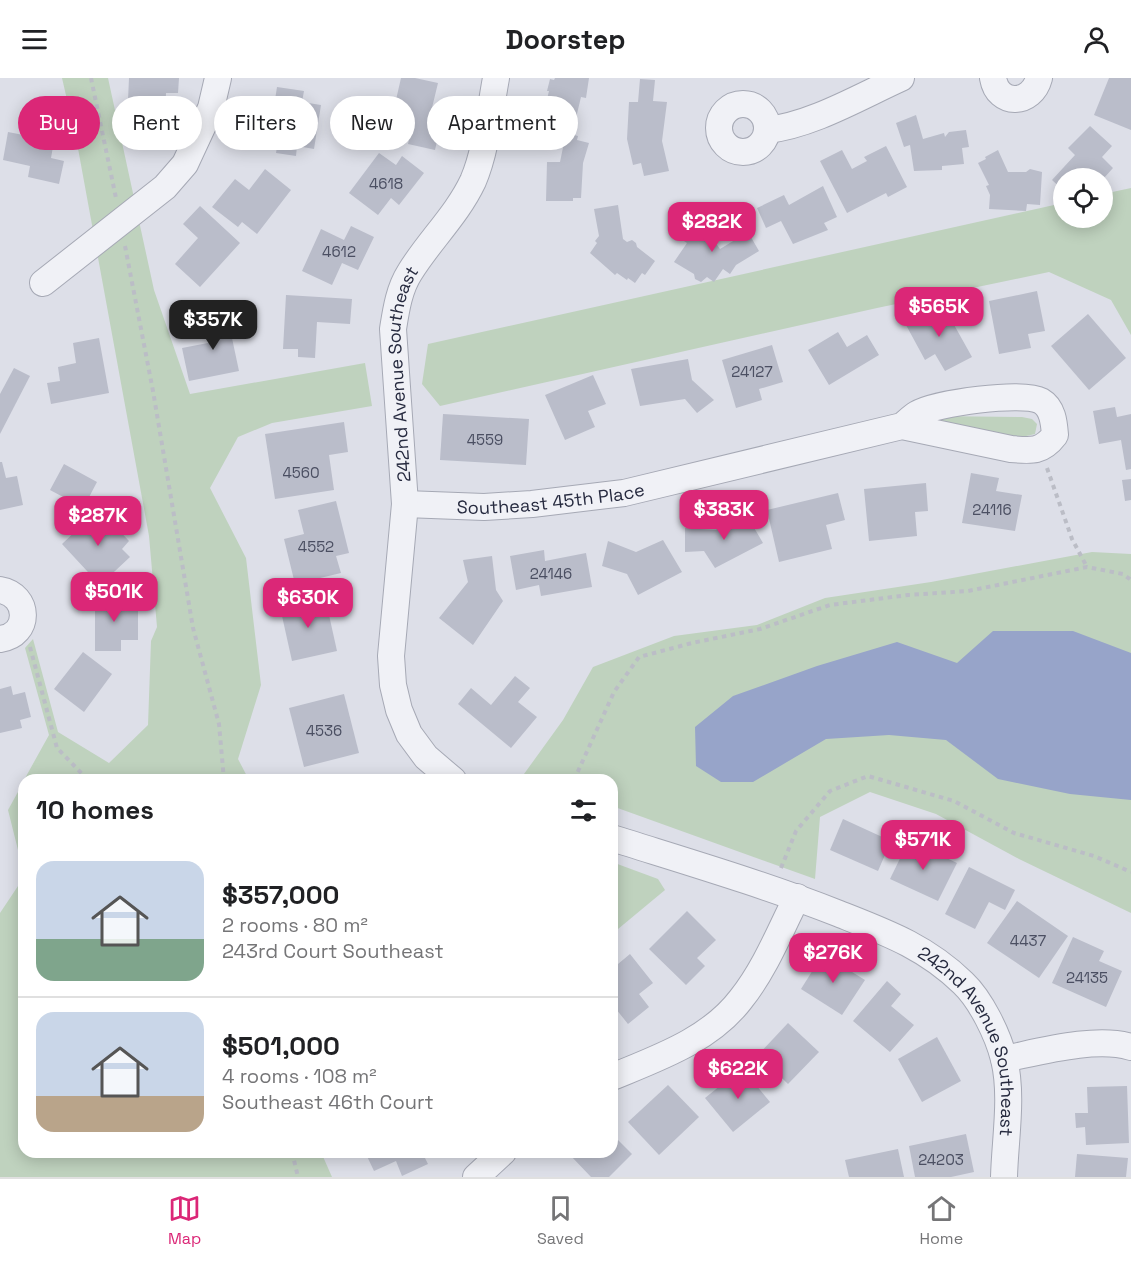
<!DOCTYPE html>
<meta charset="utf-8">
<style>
:root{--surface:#fff;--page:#f2f2f2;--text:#202124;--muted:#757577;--line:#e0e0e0;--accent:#db2777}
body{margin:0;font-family:"Space Grotesk",sans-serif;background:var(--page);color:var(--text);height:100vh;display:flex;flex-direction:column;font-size:22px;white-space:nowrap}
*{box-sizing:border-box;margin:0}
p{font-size:20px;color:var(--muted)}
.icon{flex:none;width:33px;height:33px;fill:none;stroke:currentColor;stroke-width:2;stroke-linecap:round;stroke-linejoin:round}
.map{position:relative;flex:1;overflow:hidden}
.drawer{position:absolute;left:18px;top:696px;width:600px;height:384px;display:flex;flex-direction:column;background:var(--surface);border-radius:18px;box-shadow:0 3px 15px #0003}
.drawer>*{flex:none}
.banner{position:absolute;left:18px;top:18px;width:600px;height:54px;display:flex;gap:12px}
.buttons{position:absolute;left:1053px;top:90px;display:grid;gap:12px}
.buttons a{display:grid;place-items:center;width:60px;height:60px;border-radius:50%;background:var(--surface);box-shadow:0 3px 15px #0003;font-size:30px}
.price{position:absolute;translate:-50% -51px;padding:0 14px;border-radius:12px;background:var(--accent);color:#fff;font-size:20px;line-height:39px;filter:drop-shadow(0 2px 3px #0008)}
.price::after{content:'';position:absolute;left:50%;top:36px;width:18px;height:14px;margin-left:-9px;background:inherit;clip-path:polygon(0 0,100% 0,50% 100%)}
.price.current{background:#222;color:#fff}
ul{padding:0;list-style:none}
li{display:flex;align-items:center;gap:18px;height:150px;padding:0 18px}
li+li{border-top:2px solid var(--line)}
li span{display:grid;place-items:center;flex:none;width:168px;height:120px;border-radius:18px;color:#555}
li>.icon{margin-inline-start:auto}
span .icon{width:72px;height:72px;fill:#fffc;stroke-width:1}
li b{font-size:26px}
h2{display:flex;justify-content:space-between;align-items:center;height:72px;padding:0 18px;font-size:26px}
.pill{padding:0 21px;border-radius:27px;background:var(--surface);box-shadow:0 3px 15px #0003;font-size:21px;line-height:54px}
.pill.current{background:var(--accent);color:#fff}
header{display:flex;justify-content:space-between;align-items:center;height:78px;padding:0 18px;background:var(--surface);font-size:27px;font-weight:700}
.menu{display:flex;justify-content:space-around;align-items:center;height:84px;border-top:2px solid var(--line);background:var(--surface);font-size:16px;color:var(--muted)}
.menu a{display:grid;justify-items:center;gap:3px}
.menu .current{color:var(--accent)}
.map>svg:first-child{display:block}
.green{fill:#bfd2be}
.water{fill:#97a4c9}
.building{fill:#babdca}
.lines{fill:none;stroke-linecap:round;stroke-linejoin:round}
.street-casing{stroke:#a6a9b5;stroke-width:28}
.path{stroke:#bbbdc6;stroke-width:4;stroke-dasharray:4.5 4.5;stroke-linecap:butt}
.street{stroke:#f0f1f6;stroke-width:26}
.labels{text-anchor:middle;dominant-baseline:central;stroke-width:4.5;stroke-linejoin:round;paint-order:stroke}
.number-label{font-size:15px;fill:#4b4f62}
.street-label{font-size:18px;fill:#262a3f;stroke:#edeef5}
</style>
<header><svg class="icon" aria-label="menu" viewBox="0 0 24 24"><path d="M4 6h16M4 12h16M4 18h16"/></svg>Doorstep<svg class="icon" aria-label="person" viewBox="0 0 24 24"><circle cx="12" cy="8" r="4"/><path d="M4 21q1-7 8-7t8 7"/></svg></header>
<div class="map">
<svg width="1131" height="1099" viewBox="0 0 1131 1099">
<rect width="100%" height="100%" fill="#dddfe8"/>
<!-- green -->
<g class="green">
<polygon points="62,0 108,0 154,212 190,316 365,285 372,328 272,345 238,359 210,410 246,480 261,607 238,681 249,702 24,702 49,657 25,570 33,561 58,654 109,685 148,647 151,563 157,549 149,458 77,65"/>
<polygon points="1131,110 1131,257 1111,222 1049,194 877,230 440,328 422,306 428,266 1063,125 1064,140 1102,140 1103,116"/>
<polygon points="934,338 1022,339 1032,341 1037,346 1035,356 1022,359 931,345"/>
<polygon points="1092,474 1131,476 1131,835 1019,781 936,736 870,714 820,739 815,801 612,728 612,702 541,702 524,696 563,642 593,589 674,558 757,547 825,520 931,504"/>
<polygon points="24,703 24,796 8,732"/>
<polygon points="612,784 658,801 665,812 612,856"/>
<polygon points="24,799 24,1074 321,1074 332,1099 0,1099 0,835"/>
</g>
<!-- water -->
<polygon class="water" points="993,553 1073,553 1131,575 1131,722 1070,716 998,701 946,662 889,657 826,661 753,704 721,704 696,688 695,649 733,618 817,588 897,564 957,585"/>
<!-- building -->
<g class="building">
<polygon points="129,0 179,0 178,15 166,15 165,46 127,45"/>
<polygon points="401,0 415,0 438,5 430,38 442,41 435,72 408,66 411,53 390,48"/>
<polygon points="555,0 589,0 586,20 581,19 576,40 547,34 551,22 547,21 549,13 547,13 550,1 554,2"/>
<polygon points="1109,0 1131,0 1131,52 1094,37"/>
<polygon points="640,1 655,2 653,23 667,24 662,63 669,93 644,98 641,85 633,87 627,61 629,24 638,24"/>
<polygon points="277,9 304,13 302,24 321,27 314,71 297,68 296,78 276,75 281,43 272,41"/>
<polygon points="916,37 923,61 944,55 945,59 949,54 966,52 969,69 962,70 964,86 942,88 942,92 914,93 910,67 904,69 896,45"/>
<polygon points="1090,48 1112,68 1102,79 1113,90 1104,100 1064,100 1064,113 1052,102 1075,77 1068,70"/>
<polygon points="8,54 54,63 51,80 64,83 59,106 28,99 30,88 3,82"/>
<polygon points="566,55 578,58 577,62 589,65 583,85 581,120 573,120 573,123 546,123 547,84 560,84"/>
<polygon points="886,68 907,109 888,119 886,115 847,135 820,83 842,72 852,91 867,83 864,79"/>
<polygon points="998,72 1008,94 1026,94 1030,91 1042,94 1040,127 1027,126 1026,133 989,131 990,117 986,108 989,107 978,85 986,81 985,79"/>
<polygon points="379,75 396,87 402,78 424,95 399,127 391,120 378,137 349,115"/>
<polygon points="265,91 291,112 257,156 242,144 238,149 212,129 235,101 249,112"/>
<polygon points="823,108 837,139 824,145 828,152 793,166 781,143 766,150 757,130 784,117 789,127"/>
<polygon points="618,127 623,161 627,164 632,162 636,165 637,169 655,183 645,197 642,195 635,205 628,200 627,202 617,195 615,197 590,175 597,165 595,163 599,158 594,131"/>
<polygon points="200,128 240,165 200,209 175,186 198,160 183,146"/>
<polygon points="687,143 701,149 704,153 702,155 715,164 720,171 748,154 759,173 736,187 730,196 723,191 714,204 707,199 701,204 695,201 694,196 674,184 687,165 678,159"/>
<polygon points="351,148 374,159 358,192 342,185 332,207 302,193 321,151 344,162"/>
<polygon points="1037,213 1045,253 1028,256 1031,270 999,276 989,223"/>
<polygon points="286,217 352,221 350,246 317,244 315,280 298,279 298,271 283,271"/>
<polygon points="943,227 972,279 945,293 935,276 925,282 906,247"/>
<polygon points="226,232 239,293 189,303 182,270 213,264 207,236"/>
<polygon points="1088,236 1126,280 1089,312 1051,268"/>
<polygon points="838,254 847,269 867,257 879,277 829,307 808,272"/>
<polygon points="99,260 109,315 51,326 47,305 60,303 58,289 76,285 73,265"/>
<polygon points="772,267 783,304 759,311 762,322 736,330 722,282"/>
<polygon points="688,281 692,302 714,322 697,335 685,321 640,328 631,291"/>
<polygon points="14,290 30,298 0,356 0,316"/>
<polygon points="593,297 606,326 588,333 595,349 565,362 545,317"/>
<polygon points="1115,329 1117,339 1131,336 1131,391 1126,392 1121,362 1099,366 1093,333"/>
<polygon points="443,336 529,341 526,387 440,382"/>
<polygon points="344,344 348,374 329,377 334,412 275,421 265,356"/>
<polygon points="0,384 2,384 6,400 17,398 23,427 0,432"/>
<polygon points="64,386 97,404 77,442 59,432 65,420 50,412"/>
<polygon points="971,395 999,400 996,413 1022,417 1015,453 962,445"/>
<polygon points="1131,401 1131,422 1125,423 1122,402"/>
<polygon points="926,405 928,433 915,434 917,458 869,463 864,411"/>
<polygon points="838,415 845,442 826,447 832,471 779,484 767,432"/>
<polygon points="336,423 349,475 336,478 341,495 295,506 284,461 304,456 298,432"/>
<polygon points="99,431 129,463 122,471 130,479 100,507 62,466"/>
<polygon points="746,436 763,465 715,490 704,473 685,474 685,450 716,452"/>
<polygon points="663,462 682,494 638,517 627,496 602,488 608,463 636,474"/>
<polygon points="544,472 545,483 586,475 592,509 541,518 539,507 516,512 510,478"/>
<polygon points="492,478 496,512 503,523 473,567 439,540 468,504 463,482"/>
<polygon points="95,518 122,518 122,527 138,527 138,562 121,562 121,573 95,573"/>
<polygon points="325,519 337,573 292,583 280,529"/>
<polygon points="83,574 112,596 84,634 54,611"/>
<polygon points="515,598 530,610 518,624 537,639 511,670 458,626 471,610 491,627"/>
<polygon points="11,608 13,617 25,614 31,639 20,642 22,650 0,655 0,611"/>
<polygon points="344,616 359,675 304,689 289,630"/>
<polygon points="363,696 365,702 341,702 341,701"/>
<polygon points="843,741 891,763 878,793 830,772"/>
<polygon points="909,762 957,785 938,823 890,801"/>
<polygon points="969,789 1015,812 1005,832 989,824 975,851 945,836"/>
<polygon points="1017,823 1068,858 1039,900 987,865"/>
<polygon points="687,833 716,862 697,880 705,888 686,907 649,871"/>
<polygon points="1073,859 1104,873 1099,883 1122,893 1106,929 1052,905"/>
<polygon points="630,876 653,905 639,916 649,929 628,946 612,926 612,891"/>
<polygon points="823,876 865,902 842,937 801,911"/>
<polygon points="887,903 901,916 891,928 914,947 890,974 853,943"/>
<polygon points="788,945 819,974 788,1006 758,977"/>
<polygon points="937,959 961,1003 922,1024 898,981"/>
<polygon points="742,990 770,1024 733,1054 705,1020"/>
<polygon points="668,1007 699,1039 659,1077 628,1044"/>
<polygon points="1127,1008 1129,1065 1086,1067 1085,1049 1076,1050 1075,1035 1088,1035 1087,1009"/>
<polygon points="612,1056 632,1076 609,1099 591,1099 571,1078 575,1074 612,1074"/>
<polygon points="966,1056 974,1094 951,1099 915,1099 909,1068"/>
<polygon points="898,1071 904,1099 849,1099 845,1082"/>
<polygon points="365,1074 422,1074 428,1086 402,1098 396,1083 374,1093"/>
<polygon points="1077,1076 1128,1080 1126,1099 1075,1099"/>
</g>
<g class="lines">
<defs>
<g id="street">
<path d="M993 0C998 29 1032 27 1039 0"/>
<circle cx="743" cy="50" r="24"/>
<path d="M767 52C812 47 859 19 901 0"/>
<polyline points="43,205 165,109 185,86 211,30 218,0"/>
<path id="s1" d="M405 426 484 429 532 426 624 415 902 348C907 344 912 339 917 336 935 325 1023 313 1041 323 1053 330 1054 345 1055 357 1042 374 1032 373 1011 371L902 348"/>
<path d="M0 512C30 517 31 557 0 561"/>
<path id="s2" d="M453 702 426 679 409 656 399 632 393 607 391 578 405 426 393 251C396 232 399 211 410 194 429 163 457 137 473 103 486 73 490 32 496 0"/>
<path id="s3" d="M612 760C688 784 763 806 837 835 885 854 925 868 963 905 981 922 998 957 1004 981 1013 1018 1005 1061 1004 1099"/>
<path d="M1004 981C1039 974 1096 958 1131 969"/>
<path d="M612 999C658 980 710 962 741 921 765 891 780 853 797 819"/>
<polyline points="476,1099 503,1074"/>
</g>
</defs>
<!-- street casing -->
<use href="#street" class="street-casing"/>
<!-- path -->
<g class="path">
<polyline points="91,0 116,120"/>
<polyline points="125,168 153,313 193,550 219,646 224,702"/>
<polyline points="1047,390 1072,461 1087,489"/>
<polyline points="30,569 57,670 88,702"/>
<polyline points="574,702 614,614 639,579 692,565 760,551 830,527 908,517 968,513 1087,489 1123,496 1131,502"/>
<polyline points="781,790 796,753 830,713 868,698 954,723 1014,755 1094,778 1131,794"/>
<polyline points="292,1074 298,1099"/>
</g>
<!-- street -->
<use href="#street" class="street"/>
</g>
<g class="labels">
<!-- number labels -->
<g class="number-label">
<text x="386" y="105">4618</text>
<text x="339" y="173">4612</text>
<text x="752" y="293">24127</text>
<text x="485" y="361">4559</text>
<text x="301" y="394">4560</text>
<text x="992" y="431">24116</text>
<text x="316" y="468">4552</text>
<text x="551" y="495">24146</text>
<text x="324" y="652">4536</text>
<text x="1028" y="862">4437</text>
<text x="1087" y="899">24135</text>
<text x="941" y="1081">24203</text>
</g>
<!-- street labels -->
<g class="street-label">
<text stroke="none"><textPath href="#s2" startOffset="429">242nd Avenue Southeast</textPath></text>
<text stroke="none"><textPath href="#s1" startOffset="146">Southeast 45th Place</textPath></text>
<text stroke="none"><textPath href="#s3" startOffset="438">242nd Avenue Southeast</textPath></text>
</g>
</g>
</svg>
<div class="buttons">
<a><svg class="icon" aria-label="locate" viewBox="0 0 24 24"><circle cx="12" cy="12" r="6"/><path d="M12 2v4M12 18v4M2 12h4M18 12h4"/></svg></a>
</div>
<b class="price" style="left:712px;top:175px">$282K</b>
<b class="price" style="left:939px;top:260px">$565K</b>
<b class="price current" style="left:213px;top:273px">$357K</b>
<b class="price" style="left:724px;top:463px">$383K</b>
<b class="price" style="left:98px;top:469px">$287K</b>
<b class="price" style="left:114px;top:545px">$501K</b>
<b class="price" style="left:308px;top:551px">$630K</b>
<b class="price" style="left:923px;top:793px">$571K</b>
<b class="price" style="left:833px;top:906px">$276K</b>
<b class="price" style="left:738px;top:1022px">$622K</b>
<div class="banner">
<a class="pill current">Buy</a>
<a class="pill">Rent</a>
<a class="pill">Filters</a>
<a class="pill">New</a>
<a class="pill">Apartment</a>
</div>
<section class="drawer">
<h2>10 homes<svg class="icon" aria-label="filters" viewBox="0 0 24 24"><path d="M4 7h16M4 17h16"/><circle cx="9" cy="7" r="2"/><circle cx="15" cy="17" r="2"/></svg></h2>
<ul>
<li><span style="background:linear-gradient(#c9d6e8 65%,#7fa58c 0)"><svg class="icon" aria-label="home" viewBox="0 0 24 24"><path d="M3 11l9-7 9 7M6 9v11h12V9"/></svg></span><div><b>$357,000</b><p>2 rooms · 80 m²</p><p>243rd Court Southeast</p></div></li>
<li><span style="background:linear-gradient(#c9d6e8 70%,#b9a48a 0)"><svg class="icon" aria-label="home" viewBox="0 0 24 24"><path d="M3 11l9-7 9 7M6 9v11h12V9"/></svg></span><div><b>$501,000</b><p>4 rooms · 108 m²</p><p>Southeast 46th Court</p></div></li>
</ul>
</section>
</div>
<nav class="menu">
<a class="current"><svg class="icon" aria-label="map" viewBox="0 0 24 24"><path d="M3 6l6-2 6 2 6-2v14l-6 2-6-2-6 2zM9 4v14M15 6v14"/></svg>Map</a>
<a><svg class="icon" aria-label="saved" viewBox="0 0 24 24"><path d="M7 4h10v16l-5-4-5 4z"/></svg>Saved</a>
<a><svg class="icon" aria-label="home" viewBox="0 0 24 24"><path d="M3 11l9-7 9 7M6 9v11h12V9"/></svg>Home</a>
</nav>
